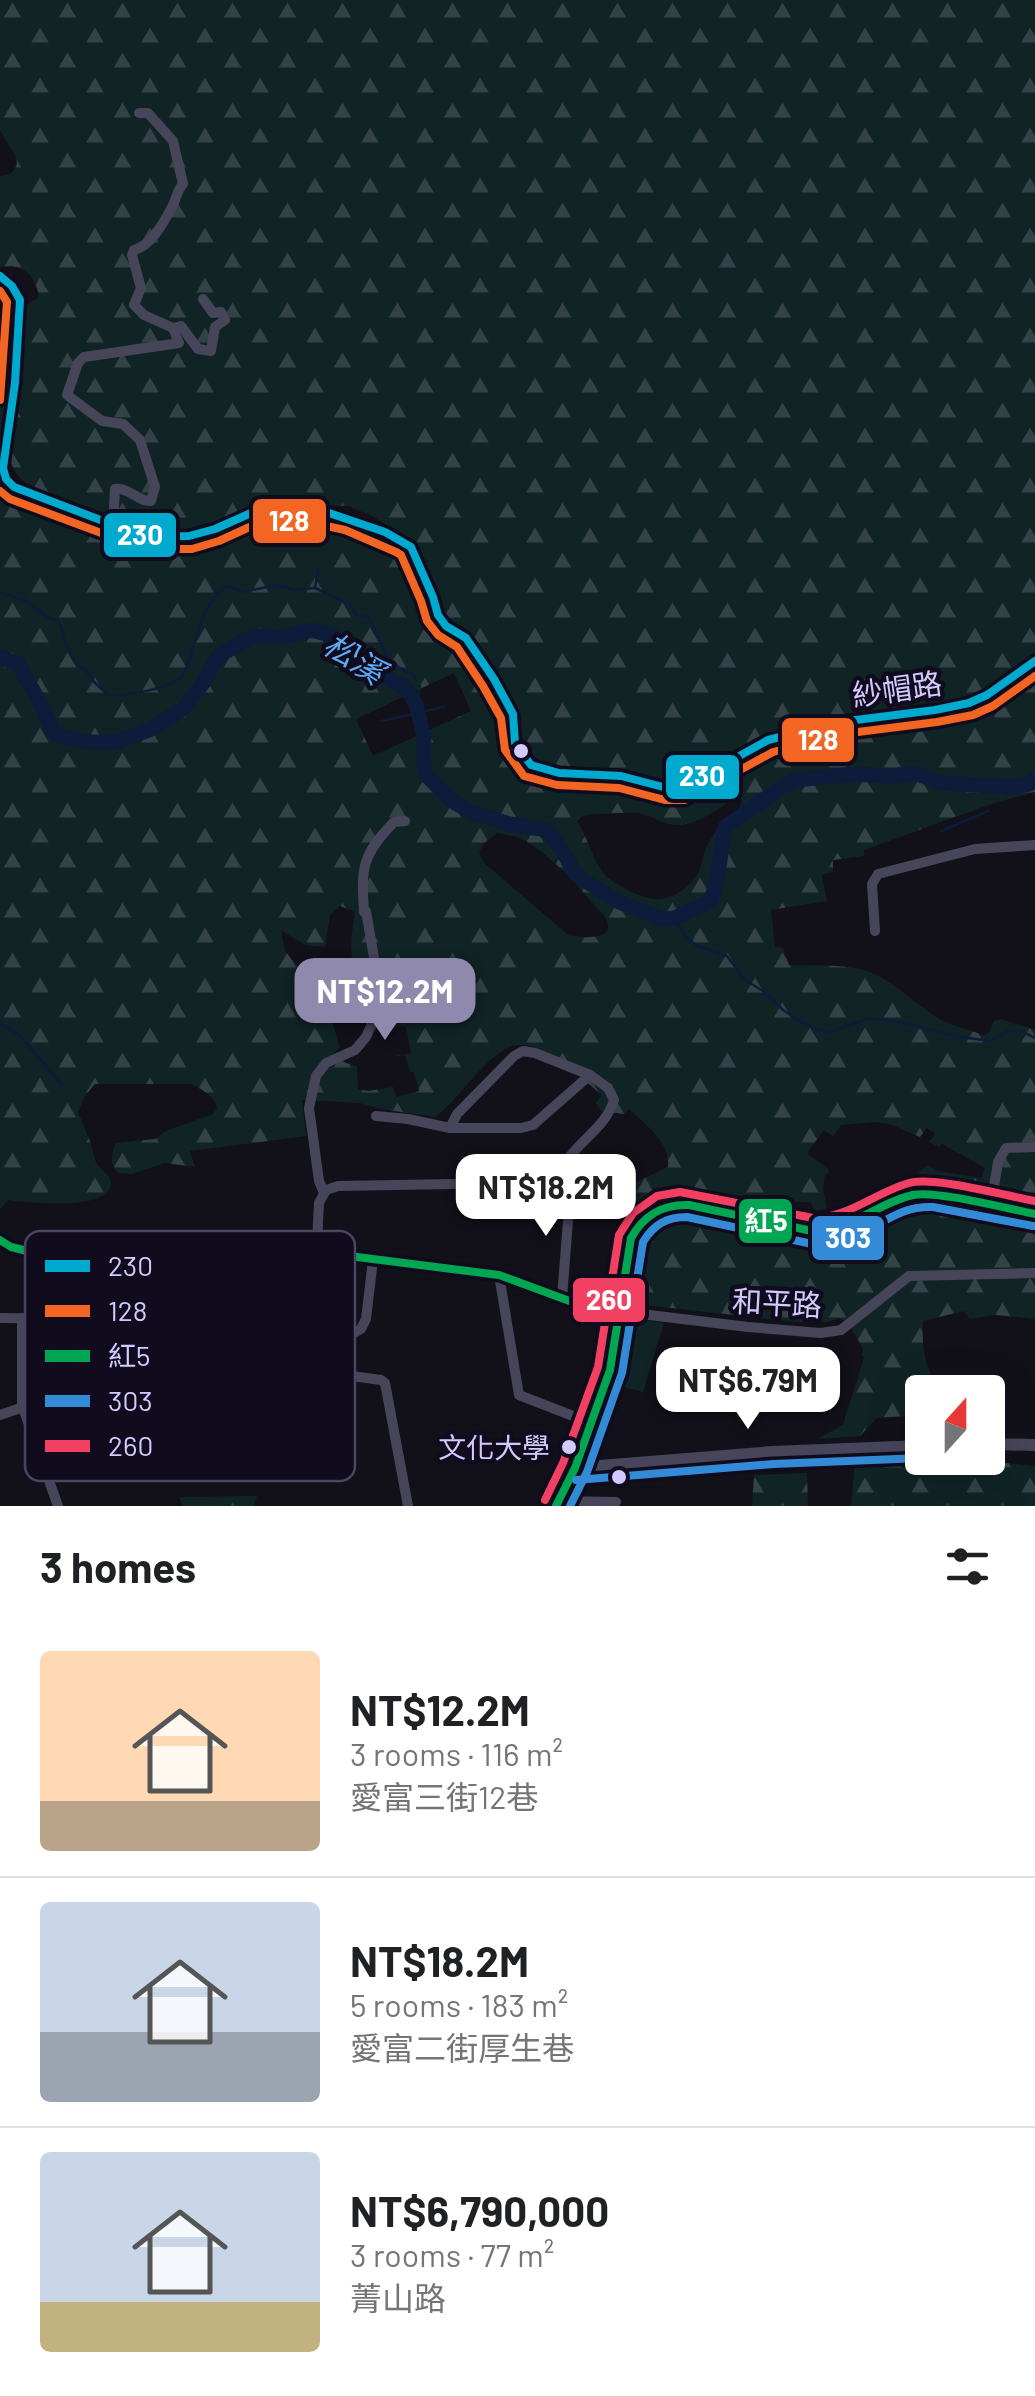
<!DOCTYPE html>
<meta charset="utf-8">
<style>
:root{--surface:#fff;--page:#f6f6f6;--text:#202124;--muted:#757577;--line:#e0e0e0;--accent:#8f89ad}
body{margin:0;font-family:Barlow,"Noto Sans TC",sans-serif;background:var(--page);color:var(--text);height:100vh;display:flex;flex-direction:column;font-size:38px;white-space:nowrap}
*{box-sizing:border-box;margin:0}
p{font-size:32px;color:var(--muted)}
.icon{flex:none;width:55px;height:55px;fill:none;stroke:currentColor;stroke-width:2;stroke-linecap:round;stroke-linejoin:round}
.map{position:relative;height:1506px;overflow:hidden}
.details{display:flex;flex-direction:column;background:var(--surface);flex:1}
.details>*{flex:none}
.needle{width:65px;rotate:21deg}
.tools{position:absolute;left:905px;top:1375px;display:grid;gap:20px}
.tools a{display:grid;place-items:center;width:100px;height:100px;border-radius:10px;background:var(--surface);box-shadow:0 10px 40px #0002;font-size:50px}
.price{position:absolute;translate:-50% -85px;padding:0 22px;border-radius:20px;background:#fff;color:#222;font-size:32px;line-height:65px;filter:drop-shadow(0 2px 5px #0008)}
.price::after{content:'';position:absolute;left:50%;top:60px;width:30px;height:22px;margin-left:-15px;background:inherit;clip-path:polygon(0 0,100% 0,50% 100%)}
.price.selected{background:var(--accent);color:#fff}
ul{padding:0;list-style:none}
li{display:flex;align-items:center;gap:30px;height:250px;padding:0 40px}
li+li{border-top:2px solid var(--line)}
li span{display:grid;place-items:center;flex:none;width:280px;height:200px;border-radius:10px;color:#555}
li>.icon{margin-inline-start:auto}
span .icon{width:120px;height:120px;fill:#fffc;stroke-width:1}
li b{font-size:42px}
h2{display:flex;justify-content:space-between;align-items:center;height:120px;padding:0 40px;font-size:42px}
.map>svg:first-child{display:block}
.grass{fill:#102425}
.forest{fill:url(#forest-firs);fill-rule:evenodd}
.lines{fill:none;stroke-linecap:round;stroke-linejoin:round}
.stream{stroke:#0d1c3a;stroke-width:2.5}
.river{stroke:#0d1c3a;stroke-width:15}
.minor{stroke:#47455a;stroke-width:10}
.tertiary{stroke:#47455a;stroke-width:12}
.primary{stroke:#5b4e6c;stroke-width:15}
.bus-1-casing{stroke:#100c1d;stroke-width:15}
.bus-2-casing{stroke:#100c1d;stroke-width:15}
.bus-3-casing{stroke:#100c1d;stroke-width:15}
.bus-4-casing{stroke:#100c1d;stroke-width:15}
.bus-5-casing{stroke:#100c1d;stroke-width:15}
.bus-1{stroke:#00a9ce;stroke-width:8}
.bus-2{stroke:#f26522;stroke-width:8}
.bus-3{stroke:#00a651;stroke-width:8}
.bus-4{stroke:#338bd7;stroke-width:8}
.bus-5{stroke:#f24062;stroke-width:8}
.bus-dot{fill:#d2cafd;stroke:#100c1d;stroke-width:4}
.labels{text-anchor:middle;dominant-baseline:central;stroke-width:9;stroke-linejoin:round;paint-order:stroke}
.bus-label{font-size:28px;fill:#d2cafd;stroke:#100c1d;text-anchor:end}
.street-label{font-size:30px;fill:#d2cafd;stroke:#100c1d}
.water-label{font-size:32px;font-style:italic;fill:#5cacfa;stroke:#100c1d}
.key{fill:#100c1d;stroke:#4a4560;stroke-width:2.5}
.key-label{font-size:28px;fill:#d2cafd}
.line-badge{stroke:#100c1d;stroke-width:4}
.badge-label{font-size:28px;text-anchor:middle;font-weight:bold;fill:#fff}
</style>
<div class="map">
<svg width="1035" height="1506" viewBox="0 0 1035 1506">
<defs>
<pattern id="forest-firs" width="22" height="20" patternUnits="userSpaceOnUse" patternTransform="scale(2.5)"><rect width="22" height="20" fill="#102425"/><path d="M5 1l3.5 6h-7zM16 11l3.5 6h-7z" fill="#324246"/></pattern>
</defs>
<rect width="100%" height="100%" fill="#121019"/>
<!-- grass -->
<polygon class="grass" points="632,1318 664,1323 643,1392 623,1387"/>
<!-- forest -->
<g class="forest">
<path d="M0 0H1035V655L983 691 946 704 909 706 788 728 756 738 696 771 668 781 553 767C519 751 526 743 514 712 508 696 484 649 473 637 466 628 456 625 447 621L414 541 370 515 348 506 281 504 209 527 173 530 145 525 36 491C21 480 13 474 9 455L22 322 28 303 37 299 39 295C34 273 22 263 0 267V176L10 174 15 169 17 163 16 157 0 130Z"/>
<polygon points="0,280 20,298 11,319 10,382 0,450 0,380 5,359 0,338"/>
<path d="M0 478 10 491 141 542 168 545 248 518 269 513 313 516 369 528 404 549 423 583 437 628 468 647 490 687 510 716 511 737 502 739 505 762 537 785 562 782 640 789 666 794 703 785 765 750 800 739 872 720 989 698 1013 686 1035 669V792L994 803 864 850V856L833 860V872L822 875 827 901 771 910 775 947 783 948 789 965C812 966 837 964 860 969 889 976 914 1003 939 1019 952 1026 970 1030 984 1035L989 1033 994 1021 1001 1019 1035 1030V1209C994 1203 956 1188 914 1187L911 1181 920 1178 919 1172 928 1165 938 1171 982 1178 985 1168 942 1144 939 1147 929 1142 935 1134 927 1128 920 1137 892 1125 876 1122 841 1125 833 1136 824 1130 807 1153 829 1170 828 1174H825L823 1189 828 1214 819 1217 810 1202H794L789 1217 769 1216 674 1189C646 1191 650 1219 619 1197L623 1188 668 1167C671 1143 645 1124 629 1109L624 1114 601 1111 596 1103 602 1095C582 1079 537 1034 509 1047 501 1051 490 1060 484 1066 467 1082 454 1103 435 1117L381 1109 360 1103 302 1100 306 1136 190 1151 195 1167 165 1163 132 1174 119 1173C109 1164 111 1155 116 1143L155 1139 166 1131 213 1114 217 1108C215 1096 202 1090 192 1084H95L85 1096 78 1112C82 1122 86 1131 90 1141 93 1149 93 1158 97 1164 102 1171 110 1174 111 1183 111 1212 26 1202 8 1200L0 1209ZM454 673 471 711 373 756 356 719ZM736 798 742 800C739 813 732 815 723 823 718 828 713 836 709 842 702 853 703 868 695 878 673 904 653 904 626 889 617 884 607 879 601 870 592 856 587 837 577 821 579 820 580 817 583 816 587 814 633 812 639 813 653 816 663 825 678 825 701 824 717 808 736 798ZM497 833C507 835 517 836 527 842 553 858 575 882 595 906 598 910 603 913 605 917 620 942 580 938 568 935L484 863 479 853 483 844ZM340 906 355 912C352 935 345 963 364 980L361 1000 370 1013 381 1021 384 1028 406 1026 411 1053 395 1056 405 1055 410 1072H414L419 1091 396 1097 393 1087 368 1091 358 1089 357 1066 346 1063 332 1055 340 1047 325 999 285 951 281 930 305 945 325 947 330 915Z"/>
<path d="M928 1204 956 1212 1035 1224V1319L996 1315 970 1319 964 1311 923 1321C922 1335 923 1354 928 1367 931 1376 935 1382 936 1392H922V1415L877 1418 860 1436 817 1439 843 1425 864 1357 862 1356 863 1349C856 1338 852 1324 839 1318L827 1322H797L634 1304 626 1299C632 1252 627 1226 679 1211L822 1240 846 1236 897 1208Z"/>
<polygon points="868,1456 961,1458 1035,1466 1035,1506 851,1506 855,1460"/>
<polygon points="807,1473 808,1506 752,1506 754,1475"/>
<polygon points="257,1496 254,1506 183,1506 179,1497"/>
</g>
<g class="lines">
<!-- stream -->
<g class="stream">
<polyline points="315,588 318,571"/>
<path d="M0 592 28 602 47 617 59 621 67 648 78 666 85 669 93 681 108 695C127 696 167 689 182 677 197 648 198 605 227 586L243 592 276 585 295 590 315 588 349 604 357 615 368 617 379 637 385 654 399 668 412 674 416 680"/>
<polyline points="416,704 419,696 420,686"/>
<polyline points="381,721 444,707"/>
<polyline points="941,831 988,811"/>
<polyline points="674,918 684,935 696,945 727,956 745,980 763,991 782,1009 800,1022 828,1033 867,1019 890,1020 961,1037 990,1041 1008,1031 1021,1031 1035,1038"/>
<polyline points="0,1023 21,1037 62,1085"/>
</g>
<!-- river -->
<polyline class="river" points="0,657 18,664 42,706 53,732 66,738 89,742 116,742 149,730 183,709 204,682 218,656 253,636 283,637 312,630 333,636 361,664 405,687 416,704 424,736 423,760 426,775 452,801 471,812 510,824 547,830 562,850 576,875 619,902 663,919 674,918 711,901 717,879 725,827 783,786 797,780 852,774 892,776 914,773 942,783 1011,787 1030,784 1035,778"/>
<!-- minor -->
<g class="minor">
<polyline points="0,309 8,279"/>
<polyline points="173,328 181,326 198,349 211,351 215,327 225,320 221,312 213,313 203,299"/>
<path d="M113 524 115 489C129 487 138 502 151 501L155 487 140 440 123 424 102 421 67 395 78 363 84 357 179 343 173 328 144 315 134 305 141 288 132 255 134 250C151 246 164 222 172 207 177 198 176 192 183 184L173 141 148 113H139"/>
<polyline points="875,931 872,884 878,874 975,849 1035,845"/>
<polyline points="376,1116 408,1119 450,1128 521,1128 533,1125 590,1075"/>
<path d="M450 1128 457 1114 514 1056 523 1051 535 1053 590 1075 608 1088 614 1100C605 1132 565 1147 558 1181"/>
<path d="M324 1193 319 1181 309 1108 316 1076 326 1063 355 1050 366 1037 377 1013 375 964 366 911 364 912C361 867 362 855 394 822L405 821"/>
<polyline points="991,1205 998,1162 1006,1148 1035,1147"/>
<polyline points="0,1240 11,1247 72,1262 115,1265 294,1249 499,1275 602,1313 633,1313 748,1327 821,1333 841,1330 909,1276 1035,1273"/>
<polyline points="373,1260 366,1319 361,1329 354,1333 324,1330 316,1327 310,1318 316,1262 319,1203 326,1190 338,1186 571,1182 583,1190 624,1204 642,1220"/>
<polyline points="499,1275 519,1395 591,1423"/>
<polyline points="562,1298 571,1182"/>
<polyline points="0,1318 180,1321"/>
<polyline points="22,1318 22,1405 58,1506"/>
<polyline points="255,1323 251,1330 202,1329 195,1325 255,1323 257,1311"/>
<polyline points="0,1415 67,1392 121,1371 135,1369 329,1373 381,1380 385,1383 408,1506"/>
<polyline points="558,1501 616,1502"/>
</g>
<!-- tertiary -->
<g class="tertiary">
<path d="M0 276C11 281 15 289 20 300L15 383 3 468 6 479 14 487 145 537C167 540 194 538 215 529 227 524 238 516 251 513 303 500 357 517 403 541L411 547 433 597 438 615 446 626 466 638 494 679 513 714 515 743 531 765 559 773 621 776 667 788H682L768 740 840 722 935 710 969 703 987 695 1035 661"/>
<polyline points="988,1444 1035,1445"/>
<polyline points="575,1468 772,1452 922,1446"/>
</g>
<!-- primary -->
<path class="primary" d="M556 1506 575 1468 610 1370 631 1238C643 1214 662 1202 689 1205L812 1231H826L858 1221 887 1204 916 1194 935 1195 1035 1214"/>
<defs>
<polyline id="bus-1" points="0,276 12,286 20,300 15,383 3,468 6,479 14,487 145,537 189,536 215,529 251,513 290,509 329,513 385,532 411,547 433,597 438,615 446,626 466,638 494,679 513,714 515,743 531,765 559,773 621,776 667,788 682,788 768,740 840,722 935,710 969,703 987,695 1035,661"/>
<g id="bus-2">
<polyline points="0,291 7,302 0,400"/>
<polyline points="0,491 10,499 144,549 192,549 219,541 254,525 290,521 308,522 345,530 396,552 401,555 421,601 427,621 438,635 457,647 483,686 501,718 505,750 524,776 557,785 619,788 665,800 685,800 773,752 842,734 937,722 973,715 993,706 1035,676"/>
</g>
<g id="bus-3">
<polyline points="0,1240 11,1247 72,1262 115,1265 294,1249 499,1275 602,1313 617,1314"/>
<path d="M556 1506 575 1468 610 1370 631 1238C644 1215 662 1204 689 1205L812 1231C852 1231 876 1203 913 1195 936 1190 1008 1209 1035 1214"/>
</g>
<g id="bus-4">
<polyline points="576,1480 773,1464 922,1458"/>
<path d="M570 1506 587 1472 622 1373 643 1242C654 1224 667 1217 687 1217L812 1244C830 1244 850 1239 866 1231 890 1218 905 1206 933 1207L1033 1226"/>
</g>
<path id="bus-5" d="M545 1500 563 1463 598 1367 619 1235 633 1213 657 1196 680 1192 813 1218C849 1218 876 1192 909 1183 934 1176 1007 1196 1035 1201"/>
</defs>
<!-- bus-1 casing -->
<use href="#bus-1" class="bus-1-casing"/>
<!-- bus-2 casing -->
<use href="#bus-2" class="bus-2-casing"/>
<!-- bus-3 casing -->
<use href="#bus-3" class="bus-3-casing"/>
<!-- bus-4 casing -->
<use href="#bus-4" class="bus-4-casing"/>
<!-- bus-5 casing -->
<use href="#bus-5" class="bus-5-casing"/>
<!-- bus-1 -->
<use href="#bus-1" class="bus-1"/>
<!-- bus-2 -->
<use href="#bus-2" class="bus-2"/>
<!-- bus-3 -->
<use href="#bus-3" class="bus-3"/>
<!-- bus-4 -->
<use href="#bus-4" class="bus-4"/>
<!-- bus-5 -->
<use href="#bus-5" class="bus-5"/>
</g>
<!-- markers -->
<g class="bus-dot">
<circle cx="521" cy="751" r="9"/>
<circle cx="569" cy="1447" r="9"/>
<circle cx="619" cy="1477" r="9"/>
</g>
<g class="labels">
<!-- bus labels -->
<g class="bus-label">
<text x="550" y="1447">文化大學</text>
</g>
<!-- street labels -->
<g class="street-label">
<text transform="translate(897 688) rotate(-8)">紗帽路</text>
<text transform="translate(777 1302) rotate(3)">和平路</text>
</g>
<!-- water labels -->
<g class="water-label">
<text transform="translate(355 657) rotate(33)">松溪</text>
</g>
</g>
<!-- legend -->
<rect x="25" y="1231" width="330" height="250" rx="15" class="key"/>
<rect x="45" y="1260" width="45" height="12" fill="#00a9ce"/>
<rect x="45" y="1305" width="45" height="12" fill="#f26522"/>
<rect x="45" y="1350" width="45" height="12" fill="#00a651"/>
<rect x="45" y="1395" width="45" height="12" fill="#338bd7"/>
<rect x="45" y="1440" width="45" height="12" fill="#f24062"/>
<g class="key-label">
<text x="108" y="1276">230</text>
<text x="108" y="1321">128</text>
<text x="108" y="1366">紅5</text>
<text x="108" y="1411">303</text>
<text x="108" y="1456">260</text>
</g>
<g class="line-badge">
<rect x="251" y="497" width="77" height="48" rx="10" fill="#f26522"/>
<rect x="102" y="511" width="76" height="48" rx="10" fill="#00a9ce"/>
<rect x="780" y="716" width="76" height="48" rx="10" fill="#f26522"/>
<rect x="664" y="753" width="77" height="48" rx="10" fill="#00a9ce"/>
<rect x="737" y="1197" width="57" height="48" rx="10" fill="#00a651"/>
<rect x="810" y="1214" width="76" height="48" rx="10" fill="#338bd7"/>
<rect x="571" y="1276" width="76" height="48" rx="10" fill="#f24062"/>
</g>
<g class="badge-label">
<text x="289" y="531">128</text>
<text x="140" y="545">230</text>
<text x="818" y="750">128</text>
<text x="702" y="786">230</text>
<text x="766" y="1231">紅5</text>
<text x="848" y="1248">303</text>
<text x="609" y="1310">260</text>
</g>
</svg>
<div class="tools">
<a><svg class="needle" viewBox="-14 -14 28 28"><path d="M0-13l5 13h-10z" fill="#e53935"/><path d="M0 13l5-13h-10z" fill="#757577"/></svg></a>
</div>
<b class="price selected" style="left:385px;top:1043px">NT$12.2M</b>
<b class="price" style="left:546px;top:1239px">NT$18.2M</b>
<b class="price" style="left:748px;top:1432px">NT$6.79M</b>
</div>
<section class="details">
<h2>3 homes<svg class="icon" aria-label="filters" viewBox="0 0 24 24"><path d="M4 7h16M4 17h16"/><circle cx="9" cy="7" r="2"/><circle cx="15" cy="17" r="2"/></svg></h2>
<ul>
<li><span style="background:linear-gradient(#ffd9b3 75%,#b9a48a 0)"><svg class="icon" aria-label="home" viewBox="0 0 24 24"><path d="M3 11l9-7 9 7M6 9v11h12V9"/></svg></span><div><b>NT$12.2M</b><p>3 rooms · 116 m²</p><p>愛富三街12巷</p></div></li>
<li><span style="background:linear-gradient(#c9d6e8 65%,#9aa5b1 0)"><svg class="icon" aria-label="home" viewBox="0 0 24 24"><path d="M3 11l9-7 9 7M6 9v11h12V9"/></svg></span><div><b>NT$18.2M</b><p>5 rooms · 183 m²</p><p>愛富二街厚生巷</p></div></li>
<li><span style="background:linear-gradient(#c9d6e8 75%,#c2b280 0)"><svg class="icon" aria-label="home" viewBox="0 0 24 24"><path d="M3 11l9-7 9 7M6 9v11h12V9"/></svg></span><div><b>NT$6,790,000</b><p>3 rooms · 77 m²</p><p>菁山路</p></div></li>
</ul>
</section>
